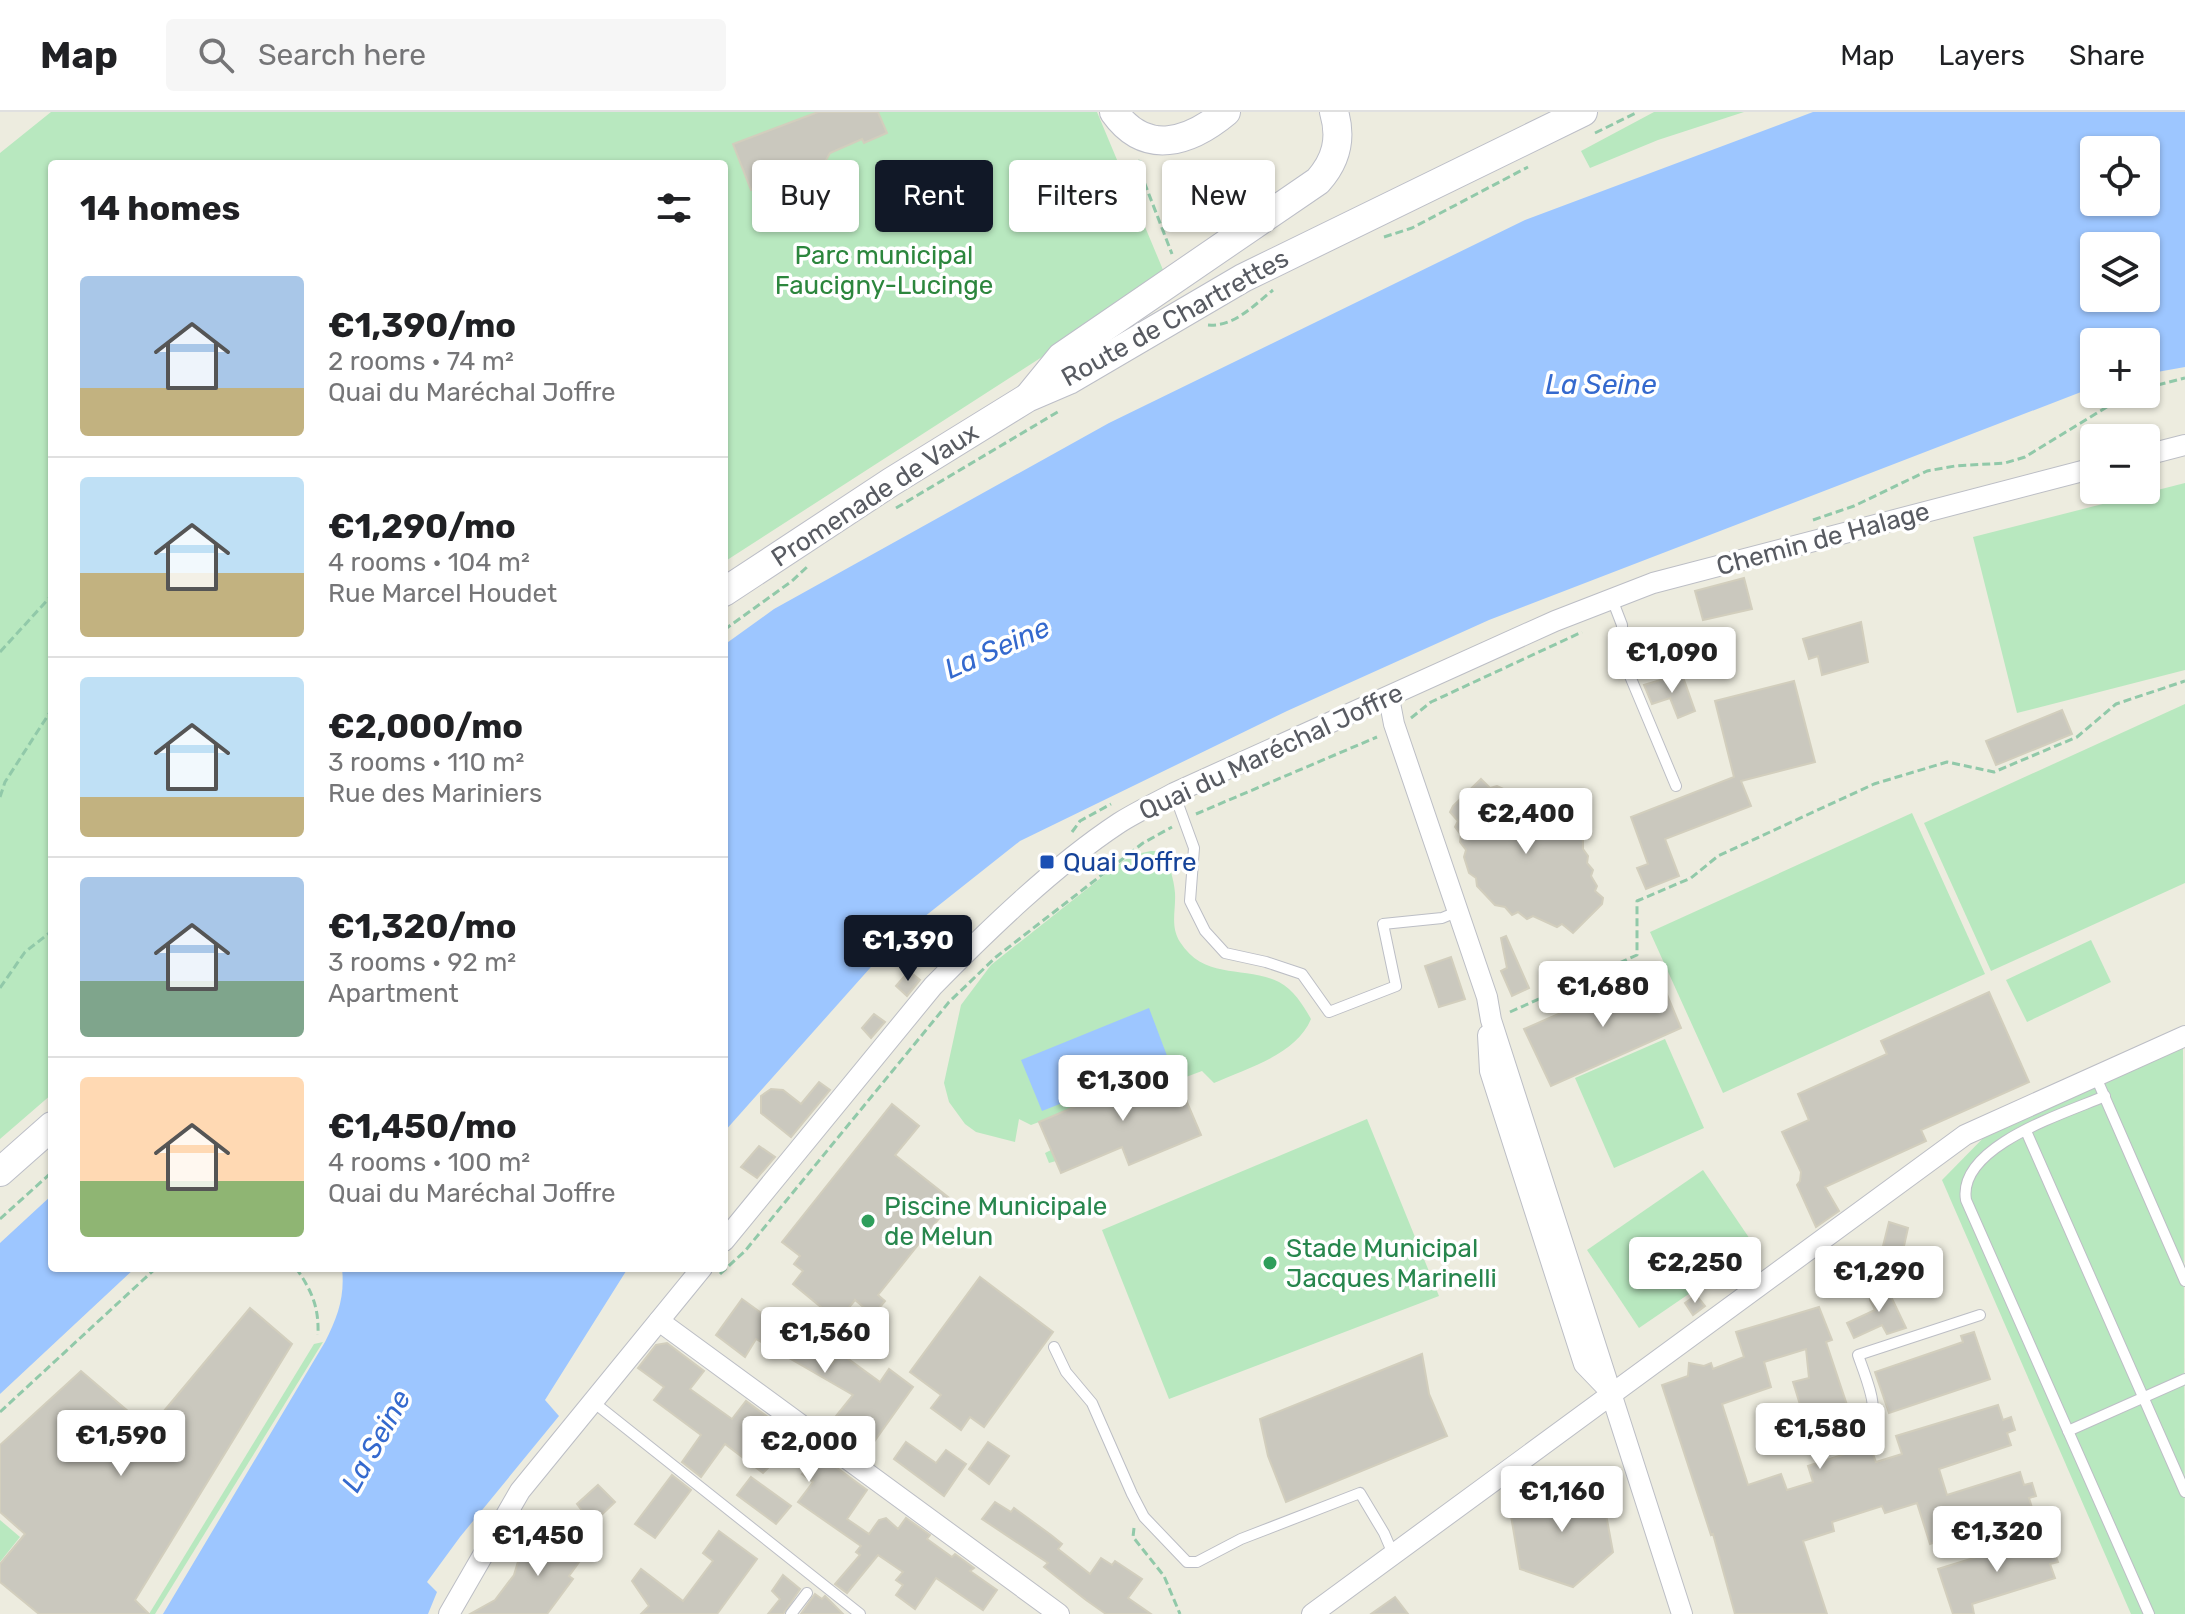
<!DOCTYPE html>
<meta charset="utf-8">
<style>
:root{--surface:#fff;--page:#f6f6f6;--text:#202124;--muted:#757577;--line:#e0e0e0;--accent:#111827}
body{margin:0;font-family:Rubik,sans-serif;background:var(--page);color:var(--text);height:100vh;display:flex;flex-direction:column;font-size:30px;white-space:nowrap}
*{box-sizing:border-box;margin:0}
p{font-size:26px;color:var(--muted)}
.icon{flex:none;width:44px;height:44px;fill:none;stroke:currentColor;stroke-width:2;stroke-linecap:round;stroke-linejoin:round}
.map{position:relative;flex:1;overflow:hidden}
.sheet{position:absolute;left:48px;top:48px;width:680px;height:1112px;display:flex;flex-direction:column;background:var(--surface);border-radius:8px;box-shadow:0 2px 6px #0004}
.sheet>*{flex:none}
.guide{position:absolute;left:752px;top:48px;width:760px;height:72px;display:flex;gap:16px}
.buttons{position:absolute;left:2080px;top:24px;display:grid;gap:16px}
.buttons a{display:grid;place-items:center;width:80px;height:80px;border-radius:8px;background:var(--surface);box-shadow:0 2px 6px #0004;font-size:40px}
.price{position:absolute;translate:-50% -68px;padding:0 18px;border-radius:8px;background:#fff;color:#222;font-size:26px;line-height:52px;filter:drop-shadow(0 2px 4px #0008)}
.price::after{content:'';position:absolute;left:50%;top:48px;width:24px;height:18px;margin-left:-12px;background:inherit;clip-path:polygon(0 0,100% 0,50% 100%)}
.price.on{background:var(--accent);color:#fff}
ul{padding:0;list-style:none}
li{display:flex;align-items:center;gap:24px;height:200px;padding:0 32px}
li+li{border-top:2px solid var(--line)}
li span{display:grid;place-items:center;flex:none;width:224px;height:160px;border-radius:8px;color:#555}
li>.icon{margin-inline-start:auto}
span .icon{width:96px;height:96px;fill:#fffc;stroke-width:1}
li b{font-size:34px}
h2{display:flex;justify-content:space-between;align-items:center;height:96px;padding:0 32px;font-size:34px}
.tag{padding:0 28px;border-radius:8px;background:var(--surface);box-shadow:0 2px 6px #0004;font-size:28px;line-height:72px}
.tag.on{background:var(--accent);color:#fff}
header{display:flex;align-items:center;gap:48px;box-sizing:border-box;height:112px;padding:0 40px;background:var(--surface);border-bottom:2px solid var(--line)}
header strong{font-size:38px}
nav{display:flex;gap:44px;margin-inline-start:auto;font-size:28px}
.search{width:560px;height:72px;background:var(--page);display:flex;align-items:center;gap:20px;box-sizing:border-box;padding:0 28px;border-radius:8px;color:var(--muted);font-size:30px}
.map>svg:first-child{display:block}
.green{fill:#b8e8bf}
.water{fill:#9dc6ff;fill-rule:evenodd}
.building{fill:#cac8be;stroke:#d2cebd;stroke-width:2}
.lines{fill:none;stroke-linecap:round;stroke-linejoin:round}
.lane-casing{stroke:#bcbec5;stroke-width:12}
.street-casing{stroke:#bcbec5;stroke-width:22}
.secondary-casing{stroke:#bcbec7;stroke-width:30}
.path{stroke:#91c9a9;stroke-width:3;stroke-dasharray:8 4;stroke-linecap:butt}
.lane{stroke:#fff;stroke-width:10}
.street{stroke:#fff;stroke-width:20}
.secondary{stroke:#fff;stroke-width:28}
.transit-dot{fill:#1a4fb4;stroke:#fff;stroke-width:3}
.leisure-dot{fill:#2e9e5b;stroke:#fff;stroke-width:3}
.labels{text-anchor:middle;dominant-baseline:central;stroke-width:7;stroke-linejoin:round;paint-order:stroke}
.park-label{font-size:26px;fill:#2c863d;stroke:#fff}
.street-label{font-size:26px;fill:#585b62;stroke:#fff}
.transit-label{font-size:26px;fill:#164399;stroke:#fff;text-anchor:start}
.leisure-label{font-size:26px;fill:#27864d;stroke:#fff;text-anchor:start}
.water-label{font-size:28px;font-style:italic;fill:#3469ce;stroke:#fff}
</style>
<header>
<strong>Map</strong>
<div class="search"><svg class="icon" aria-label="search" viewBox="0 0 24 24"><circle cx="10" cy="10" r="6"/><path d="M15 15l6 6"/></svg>Search here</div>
<nav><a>Map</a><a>Layers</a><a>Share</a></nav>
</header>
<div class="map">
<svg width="2185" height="1502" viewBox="0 0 2185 1502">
<rect width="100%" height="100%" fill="#edecdf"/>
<!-- green -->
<g class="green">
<polygon points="51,0 1097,0 1166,165 724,450 724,52 52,52 52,982 0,1027 0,41"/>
<polygon points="1654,0 1744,0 1658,28 1590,56 1581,39"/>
<polygon points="2185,371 2185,558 2017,601 1973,425"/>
<polygon points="2185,592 2185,771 1991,859 1924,711"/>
<polygon points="1912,701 1985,862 1723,981 1650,820"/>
<path d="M1151 739H1164C1169 753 1174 767 1175 781 1176 799 1170 814 1180 830 1205 869 1244 853 1279 870 1294 878 1303 893 1311 907 1296 943 1247 956 1214 971L1202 959 1178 968 1193 1004 1061 1061 1056 1049 1049 1051 1045 1041 1051 1038 1039 1010 1031 1013 1019 1007 1015 1030 976 1020 965 1012 949 990 944 971 961 893 991 853 1112 757 1132 743Z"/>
<polygon points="2091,828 2111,870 2027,910 2006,868"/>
<polygon points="1665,927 1704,1016 1614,1056 1575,966"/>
<polygon points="2183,936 2185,1502 2131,1502 1942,1068 1996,1013"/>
<polygon points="1367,1007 1439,1184 1169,1287 1102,1118"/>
<polygon points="1703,1058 1756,1136 1639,1216 1587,1138"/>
<polygon points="323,1230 155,1502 149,1502 314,1232"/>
<polygon points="0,1408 20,1425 0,1450"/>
</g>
<!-- water -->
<g class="water">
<path d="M1813 0H2185V255L2146 262V230H2094V275L1489 508 1287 599 1020 729 895 828 724 1020V533L774 497 1109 311 1525 108ZM2094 38H2146V90H2094ZM2094 134H2146V186H2094Z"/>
<polygon points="1149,896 1169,949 1042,999 1021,948"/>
<polygon points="52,1083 52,1156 135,1156 0,1282 0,1131"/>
<path d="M342 1156H628L545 1288 559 1304 460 1425 427 1470 437 1480 428 1502H163L325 1230C338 1204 345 1185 342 1156Z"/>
</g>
<!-- building -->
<g class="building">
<polygon points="818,0 878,0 887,21 864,31 862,27 830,41 825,50 815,54 802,52 771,65 772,70 751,78 733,32"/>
<polygon points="1744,466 1752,497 1703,508 1695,479"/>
<polygon points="1861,510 1868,550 1822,563 1818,544 1809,547 1803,527"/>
<polygon points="1683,565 1695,599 1678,606 1670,586 1652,592 1644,573 1664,567 1666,571"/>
<polygon points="1794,569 1815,650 1741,669 1751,694 1665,727 1679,764 1646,777 1637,756 1648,752 1631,705 1734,665 1715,589"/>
<polygon points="2062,598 2072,622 1996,653 1986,629"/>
<polygon points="1481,667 1490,676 1497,674 1519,684 1526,683 1534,688 1542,687 1547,694 1558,697 1576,716 1577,723 1583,728 1583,737 1588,744 1587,751 1593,758 1591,764 1597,774 1595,779 1603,786 1602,792 1573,821 1562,812 1557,815 1533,804 1527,807 1518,800 1512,803 1505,795 1495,793 1477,774 1476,766 1469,761 1464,745 1466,738 1460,730 1461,723 1455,715 1458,709 1450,700 1453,694"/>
<polygon points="1506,824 1529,876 1512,884 1501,859 1507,856 1501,826"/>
<polygon points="1451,845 1465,887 1439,895 1425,854"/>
<polygon points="909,859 920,868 907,884 896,874"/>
<polygon points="1657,859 1681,916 1551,974 1524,917"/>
<polygon points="1989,880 2029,970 1921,1018 1926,1029 1825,1075 1839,1099 1816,1115 1797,1073 1800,1069 1801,1060 1782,1020 1809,1008 1798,982 1887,942 1881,929"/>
<polygon points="874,902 885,910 871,926 862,916"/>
<polygon points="1171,953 1201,1023 1129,1053 1122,1035 1061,1061 1039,1010"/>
<polygon points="819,970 830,978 791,1025 761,1001 761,984 771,977 783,978 801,992"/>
<polygon points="892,992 919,1014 895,1043 953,1089 878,1183 885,1189 873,1203 855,1188 838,1209 793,1172 803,1159 794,1152 800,1144 782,1130"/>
<polygon points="759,1034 775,1045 757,1066 741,1055"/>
<polygon points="1889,1110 1908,1116 1902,1143 1882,1138"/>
<polygon points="1860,1140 1870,1162 1851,1169 1842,1148"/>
<polygon points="980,1165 1053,1220 984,1315 970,1305 961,1318 931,1296 941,1283 910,1260"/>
<polygon points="1884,1170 1906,1216 1887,1222 1882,1213 1854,1226 1847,1211 1875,1198 1870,1188 1874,1174"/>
<polygon points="1696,1183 1705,1194 1693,1203 1685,1191"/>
<polygon points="742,1187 832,1252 840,1241 880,1270 889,1257 913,1275 866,1341 828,1314 853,1283 756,1227 745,1245 716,1223"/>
<polygon points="1819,1195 1832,1228 1826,1230 1851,1305 1807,1315 1793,1270 1809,1266 1806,1237 1764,1250 1771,1275 1722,1292 1748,1373 1781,1362 1787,1378 1813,1370 1808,1354 1870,1334 1876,1350 1902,1342 1896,1324 1998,1293 2003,1308 2011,1305 2015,1318 2007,1321 2011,1333 1939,1357 1947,1383 2020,1360 2024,1373 2032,1371 2036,1384 2029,1386 2033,1399 1930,1432 1917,1391 1885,1401 1882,1394 1832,1410 1834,1419 1803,1429 1827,1502 1735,1502 1713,1422 1711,1423 1662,1273 1688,1264 1689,1251 1704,1254 1711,1251 1713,1257 1744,1245 1736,1220"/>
<polygon points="250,1196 292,1232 135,1488 149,1502 39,1502 0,1470 0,1452 25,1422 0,1400 0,1333 81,1259 149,1317"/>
<polygon points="1974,1220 1990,1267 1889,1301 1875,1260 1963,1230 1961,1224"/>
<polygon points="667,1231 704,1259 690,1277 732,1307 746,1289 867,1378 847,1407 869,1422 879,1408 886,1406 898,1417 906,1406 930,1423 927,1427 952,1445 955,1442 974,1456 970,1459 997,1478 983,1498 936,1466 915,1497 896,1483 903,1473 896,1468 903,1460 878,1443 847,1481 835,1472 860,1443 856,1440 861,1434 798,1390 813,1370 802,1362 808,1354 786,1338 763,1361 725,1332 701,1365 682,1350 701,1323 654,1288 664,1275 638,1256 656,1233"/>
<polygon points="1422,1242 1429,1282 1447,1324 1286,1390 1268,1344 1260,1307"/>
<polygon points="906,1330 936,1351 946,1338 966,1352 944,1384 894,1347"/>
<polygon points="988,1330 1009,1344 989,1372 969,1357"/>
<polygon points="672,1363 691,1378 655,1426 635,1412"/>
<polygon points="751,1365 791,1394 776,1412 737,1383"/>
<polygon points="1551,1368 1603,1386 1613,1440 1573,1475 1520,1457 1511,1404"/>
<polygon points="598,1373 615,1390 592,1412 577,1392"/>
<polygon points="995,1390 1011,1400 1014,1396 1051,1423 1062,1432 1058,1437 1090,1462 1101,1446 1112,1453 1115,1449 1142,1467 1128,1486 1151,1502 1106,1502 1086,1488 1044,1455 1048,1451 982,1407"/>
<polygon points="549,1416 585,1442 569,1464 573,1467 547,1502 470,1502 495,1488 514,1463 520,1443 537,1433"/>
<polygon points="719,1419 757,1447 717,1502 641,1502 649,1494 632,1469 641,1457 683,1489 713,1449 703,1441"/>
<polygon points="2042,1425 2045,1439 2053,1437 2058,1450 2050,1452 2055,1466 1972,1492 1974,1502 1953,1502 1938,1457"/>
<polygon points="783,1463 800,1477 783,1502 768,1502 780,1487 772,1479"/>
<polygon points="815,1482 822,1487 825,1484 843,1502 801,1502"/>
<polygon points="1395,1485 1408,1502 1371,1502"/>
</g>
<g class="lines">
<defs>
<g id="lane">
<polyline points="1612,487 1622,513 1622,545 1676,674"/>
<polyline points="1174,681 1194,736 1190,789 1205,819 1225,841 1266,850 1302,862 1329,900 1396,874 1383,812 1442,806 1459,799"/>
<polyline points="2095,963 2185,1169"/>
<path d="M2105 984C2066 1001 1957 1034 1966 1088L2149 1502"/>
<polyline points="2026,1019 2185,1380"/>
<polyline points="1054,1235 1066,1260 1092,1291 1132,1382 1144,1405 1187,1450 1197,1450 1241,1427 1360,1381 1384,1421 1393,1442"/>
<polyline points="592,1289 860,1502"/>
<polyline points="2068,1319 2185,1267"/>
<path d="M1785 1336C1804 1330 1866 1318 1872 1299 1876 1289 1862 1255 1858 1243L1980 1203"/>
<polyline points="791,1502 807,1481"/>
</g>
<g id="street">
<polyline points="2146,343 2185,333"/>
<polyline points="1389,586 1394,612 1487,885 1491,908 1682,1502"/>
<polyline points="1488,923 1490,959 1584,1252 1609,1278"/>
<path d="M724 1129 933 874C988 818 1054 754 1119 711 1136 700 1156 691 1174 681L1555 509 1653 471 2094 356"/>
<polyline points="659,1209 1059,1502"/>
<polyline points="449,1502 520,1379 702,1156"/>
<polyline points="1312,1502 1965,1023 2185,924"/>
</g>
<g id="secondary">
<path d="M1114 0C1146 45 1190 30 1226 0"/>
<path d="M1030 283 1061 245 1318 69C1336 49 1342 27 1334 0"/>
<polyline points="724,480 891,370 1027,286 1069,268 1243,166 1583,0"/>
<polyline points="0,1060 52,1014"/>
</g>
</defs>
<!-- lane casing -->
<use href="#lane" class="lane-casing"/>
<!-- street casing -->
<use href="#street" class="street-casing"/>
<!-- secondary casing -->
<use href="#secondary" class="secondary-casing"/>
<!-- path -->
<g class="path">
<polyline points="1595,21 1638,0"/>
<polyline points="1140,48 1138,54 1172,142"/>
<polyline points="1384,125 1412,116 1528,55"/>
<path d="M1208 213C1234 215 1253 194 1273 178"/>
<polyline points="2146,276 2185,266"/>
<polyline points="896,396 1061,298"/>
<polyline points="1813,408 1854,394 1927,359 1955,354 2005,351 2025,345 2128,282"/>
<polyline points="724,518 792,469 807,455"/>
<polyline points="0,540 52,483"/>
<polyline points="1411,606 1431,590 1582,520"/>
<polyline points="0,685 5,670 52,597"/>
<polyline points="1196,702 1377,625"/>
<polyline points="1072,720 1080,709 1111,692"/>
<polyline points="0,876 25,840 52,819"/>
<polyline points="1510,900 1637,843 1637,789 1691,766 1718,744 1874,672 1947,650 1994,660 2077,625 2116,592 2185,569"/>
<polyline points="0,1107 52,1060"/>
<path d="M296 1156C312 1179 319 1195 318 1223"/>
<polyline points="720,1162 745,1139 949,890 996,845 1143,731 1172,715"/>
<polyline points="0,1300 156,1156"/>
<polyline points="1134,1416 1133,1425 1164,1464 1180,1502"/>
</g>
<!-- lane -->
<use href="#lane" class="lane"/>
<!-- street -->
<use href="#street" class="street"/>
<!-- secondary -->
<use href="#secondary" class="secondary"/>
</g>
<!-- markers -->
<rect class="transit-dot" x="1039" y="742" width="16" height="16" rx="4"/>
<g class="leisure-dot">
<circle cx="868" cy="1109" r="8"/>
<circle cx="1270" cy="1151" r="8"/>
</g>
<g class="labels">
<!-- park labels -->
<g class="park-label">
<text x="884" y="143">Parc municipal<tspan x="884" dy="30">Faucigny-Lucinge</tspan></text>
</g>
<!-- street labels -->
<g class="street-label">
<text transform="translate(1175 206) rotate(-29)">Route de Chartrettes</text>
<text transform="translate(875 383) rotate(-33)">Promenade de Vaux</text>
<text transform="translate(1823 427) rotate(-15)">Chemin de Halage</text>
<text transform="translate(1271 640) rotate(-25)">Quai du Maréchal Joffre</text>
</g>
<!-- transit labels -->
<g class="transit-label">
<text x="1063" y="750">Quai Joffre</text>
</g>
<!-- leisure labels -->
<g class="leisure-label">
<text x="884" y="1094">Piscine Municipale<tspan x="884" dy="30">de Melun</tspan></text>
<text x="1286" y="1136">Stade Municipal<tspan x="1286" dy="30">Jacques Marinelli</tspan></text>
</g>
<!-- water labels -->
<g class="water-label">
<text x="1601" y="272">La Seine</text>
<text transform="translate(997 536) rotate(-24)">La Seine</text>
<text transform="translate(376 1329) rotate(-61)">La Seine</text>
</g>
</g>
</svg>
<div class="buttons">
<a><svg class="icon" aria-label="locate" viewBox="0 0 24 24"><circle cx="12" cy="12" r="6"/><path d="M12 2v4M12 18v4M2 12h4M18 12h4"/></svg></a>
<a><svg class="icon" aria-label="layers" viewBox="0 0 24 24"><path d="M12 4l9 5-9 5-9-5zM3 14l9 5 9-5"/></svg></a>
<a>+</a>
<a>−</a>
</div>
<b class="price" style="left:1672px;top:583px">€1,090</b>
<b class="price" style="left:1526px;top:744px">€2,400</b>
<b class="price on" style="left:908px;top:871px">€1,390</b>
<b class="price" style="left:1603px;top:917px">€1,680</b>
<b class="price" style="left:1123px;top:1011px">€1,300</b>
<b class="price" style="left:1695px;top:1193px">€2,250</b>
<b class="price" style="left:1879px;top:1202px">€1,290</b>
<b class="price" style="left:825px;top:1263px">€1,560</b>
<b class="price" style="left:1820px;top:1359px">€1,580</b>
<b class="price" style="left:121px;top:1366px">€1,590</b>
<b class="price" style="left:809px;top:1372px">€2,000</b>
<b class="price" style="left:1562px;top:1422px">€1,160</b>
<b class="price" style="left:1997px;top:1462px">€1,320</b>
<b class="price" style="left:538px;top:1466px">€1,450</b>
<div class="guide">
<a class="tag">Buy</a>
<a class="tag on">Rent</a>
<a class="tag">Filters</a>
<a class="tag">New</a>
</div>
<section class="sheet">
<h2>14 homes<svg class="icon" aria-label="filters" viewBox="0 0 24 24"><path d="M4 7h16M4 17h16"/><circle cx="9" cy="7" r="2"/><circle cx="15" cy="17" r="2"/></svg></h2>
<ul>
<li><span style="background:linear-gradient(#a9c7e8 70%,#c2b280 0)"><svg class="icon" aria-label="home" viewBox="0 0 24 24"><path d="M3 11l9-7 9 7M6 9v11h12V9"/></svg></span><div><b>€1,390/mo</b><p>2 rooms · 74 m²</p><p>Quai du Maréchal Joffre</p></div></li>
<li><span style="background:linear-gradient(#bfe0f5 60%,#c2b280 0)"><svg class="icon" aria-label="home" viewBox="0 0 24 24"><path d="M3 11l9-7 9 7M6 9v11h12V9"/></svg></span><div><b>€1,290/mo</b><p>4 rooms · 104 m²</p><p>Rue Marcel Houdet</p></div></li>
<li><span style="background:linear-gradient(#bfe0f5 75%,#c2b280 0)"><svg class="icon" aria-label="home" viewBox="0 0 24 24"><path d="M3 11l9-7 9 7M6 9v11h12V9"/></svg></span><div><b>€2,000/mo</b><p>3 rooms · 110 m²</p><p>Rue des Mariniers</p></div></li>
<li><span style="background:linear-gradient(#a9c7e8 65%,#7fa58c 0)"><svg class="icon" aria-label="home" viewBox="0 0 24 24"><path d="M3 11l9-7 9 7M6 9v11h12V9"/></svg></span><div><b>€1,320/mo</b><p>3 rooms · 92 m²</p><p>Apartment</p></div></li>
<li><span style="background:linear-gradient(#ffd9b3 65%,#8fb573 0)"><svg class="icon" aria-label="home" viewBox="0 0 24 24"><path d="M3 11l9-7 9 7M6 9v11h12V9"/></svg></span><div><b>€1,450/mo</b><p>4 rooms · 100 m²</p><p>Quai du Maréchal Joffre</p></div></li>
</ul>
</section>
</div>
